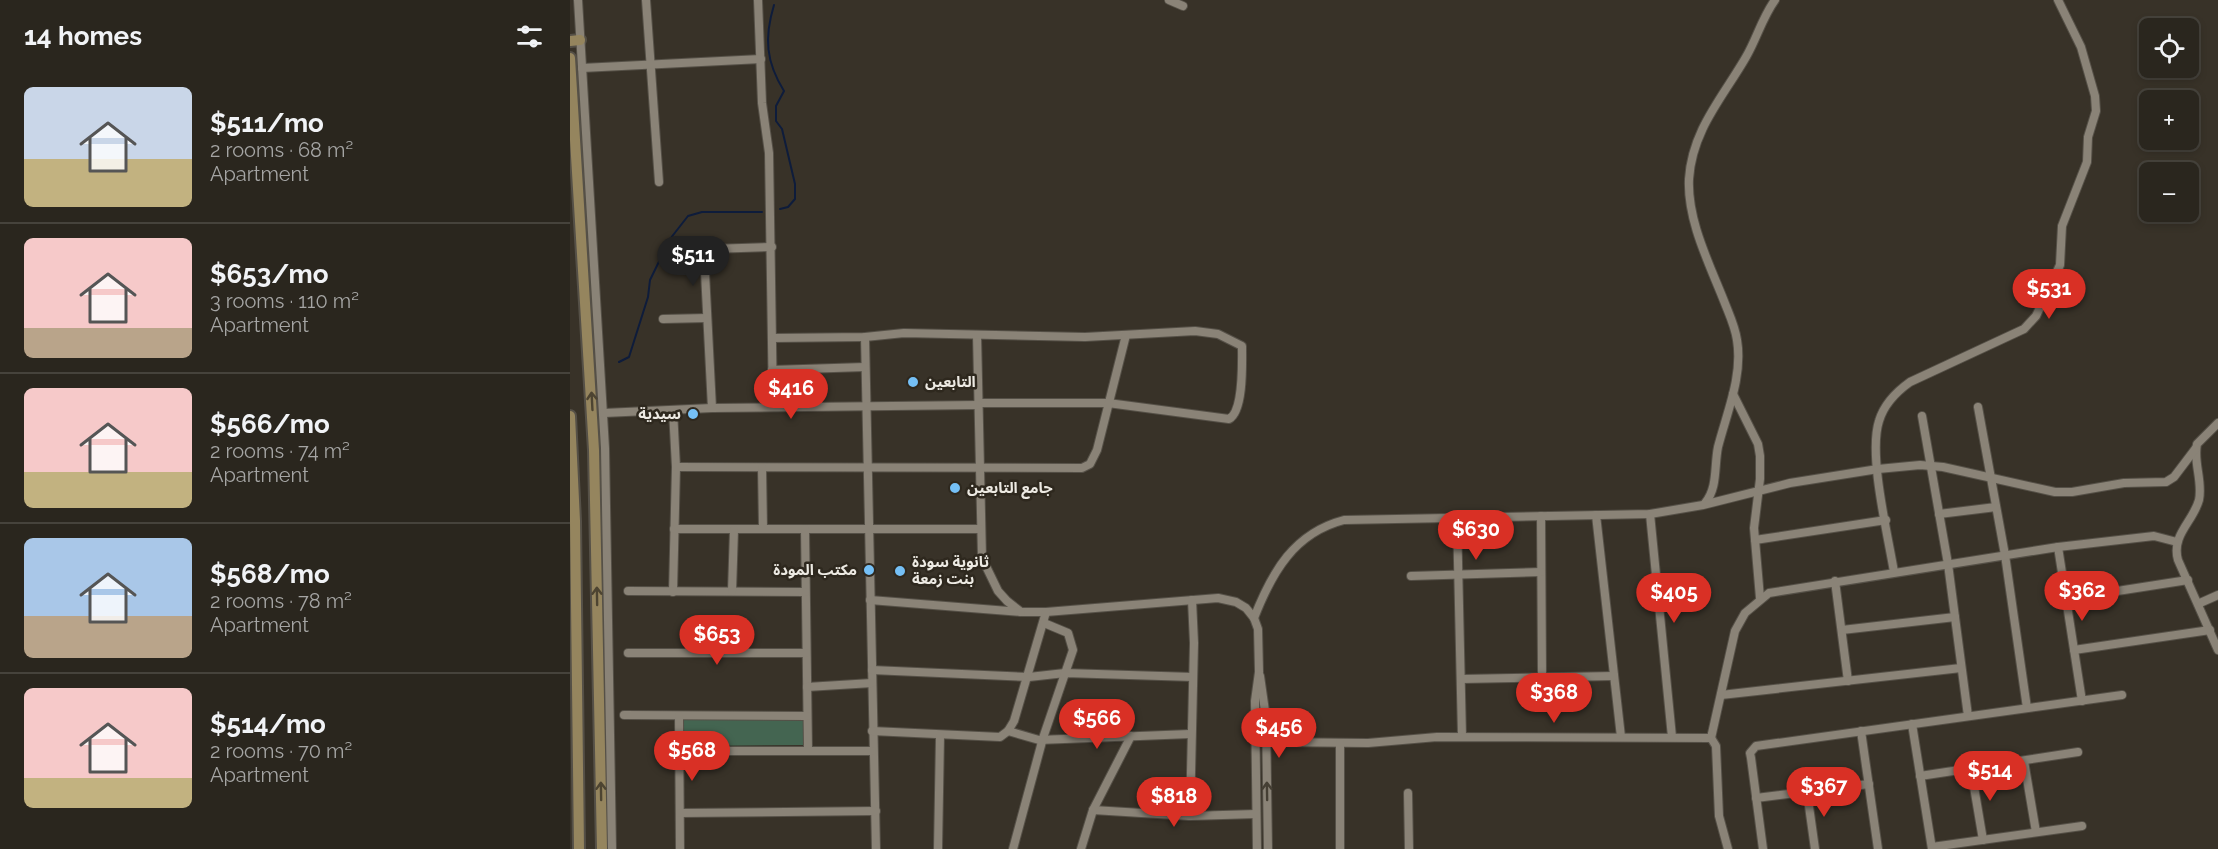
<!DOCTYPE html>
<meta charset="utf-8">
<style>
:root{--surface:#2a261e;--page:#322e27;--text:#f1f3f6;--muted:#a5a5a4;--line:#46433c;--accent:#d93025}
body{margin:0;font-family:Raleway,"Noto Sans Arabic",sans-serif;background:var(--page);color:var(--text);height:100vh;display:flex;flex-direction:column;font-size:22px;white-space:nowrap}
*{box-sizing:border-box;margin:0}
p{font-size:20px;color:var(--muted)}
.icon{flex:none;width:33px;height:33px;fill:none;stroke:currentColor;stroke-width:2;stroke-linecap:round;stroke-linejoin:round}
.map{position:relative;flex:1;overflow:hidden}
.drawer{display:flex;flex-direction:column;background:var(--surface);width:570px}
.drawer>*{flex:none}
.buttons{position:absolute;left:1569px;top:18px;display:grid;gap:12px}
.buttons a{display:grid;place-items:center;width:60px;height:60px;border-radius:9px;background:var(--surface);box-shadow:0 3px 9px #0003,0 0 0 2px var(--line);font-size:30px}
.price{position:absolute;translate:-50% -51px;padding:0 14px;border-radius:21px;background:var(--accent);color:#fff;font-size:20px;line-height:39px;filter:drop-shadow(0 2px 3px #0008)}
.price::after{content:'';position:absolute;left:50%;top:36px;width:18px;height:14px;margin-left:-9px;background:inherit;clip-path:polygon(0 0,100% 0,50% 100%)}
.price.on{background:#222;color:#fff}
ul{padding:0;list-style:none}
li{display:flex;align-items:center;gap:18px;height:150px;padding:0 24px}
li+li{border-top:2px solid var(--line)}
li span{display:grid;place-items:center;flex:none;width:168px;height:120px;border-radius:9px;color:#555}
li>.icon{margin-inline-start:auto}
span .icon{width:72px;height:72px;fill:#fffc;stroke-width:1}
li b{font-size:26px}
h2{display:flex;justify-content:space-between;align-items:center;height:72px;padding:0 24px;font-size:26px}
main{display:flex;flex:1;min-height:0}
.map>svg:first-child{display:block}
.green{fill:#446551}
.lines{fill:none;stroke-linecap:round;stroke-linejoin:round}
.stream{stroke:#0e1c3b;stroke-width:2}
.minor-casing{stroke:#555047;stroke-width:10}
.secondary-casing{stroke:#555047;stroke-width:14}
.minor{stroke:#8a8377;stroke-width:8}
.secondary{stroke:#95855e;stroke-width:10}
.oneway{stroke:#4d4431}
.oneway2{stroke:#453f34}
.poi-dot{fill:#75c0f6;stroke:#2e281e;stroke-width:2}
.labels{text-anchor:middle;dominant-baseline:central;stroke-width:5;stroke-linejoin:round;paint-order:stroke}
.poi-label{font-size:15px;font-weight:bold;fill:#edeae3;stroke:#2e281e;text-anchor:start}
</style>
<main>
<section class="drawer">
<h2>14 homes<svg class="icon" aria-label="filters" viewBox="0 0 24 24"><path d="M4 7h16M4 17h16"/><circle cx="9" cy="7" r="2"/><circle cx="15" cy="17" r="2"/></svg></h2>
<ul>
<li><span style="background:linear-gradient(#c9d6e8 60%,#c2b280 0)"><svg class="icon" aria-label="home" viewBox="0 0 24 24"><path d="M3 11l9-7 9 7M6 9v11h12V9"/></svg></span><div><b>$511/mo</b><p>2 rooms · 68 m²</p><p>Apartment</p></div></li>
<li><span style="background:linear-gradient(#f6c9c9 75%,#b9a48a 0)"><svg class="icon" aria-label="home" viewBox="0 0 24 24"><path d="M3 11l9-7 9 7M6 9v11h12V9"/></svg></span><div><b>$653/mo</b><p>3 rooms · 110 m²</p><p>Apartment</p></div></li>
<li><span style="background:linear-gradient(#f6c9c9 70%,#c2b280 0)"><svg class="icon" aria-label="home" viewBox="0 0 24 24"><path d="M3 11l9-7 9 7M6 9v11h12V9"/></svg></span><div><b>$566/mo</b><p>2 rooms · 74 m²</p><p>Apartment</p></div></li>
<li><span style="background:linear-gradient(#a9c7e8 65%,#b9a48a 0)"><svg class="icon" aria-label="home" viewBox="0 0 24 24"><path d="M3 11l9-7 9 7M6 9v11h12V9"/></svg></span><div><b>$568/mo</b><p>2 rooms · 78 m²</p><p>Apartment</p></div></li>
<li><span style="background:linear-gradient(#f6c9c9 75%,#c2b280 0)"><svg class="icon" aria-label="home" viewBox="0 0 24 24"><path d="M3 11l9-7 9 7M6 9v11h12V9"/></svg></span><div><b>$514/mo</b><p>2 rooms · 70 m²</p><p>Apartment</p></div></li>
</ul>
</section>
<div class="map">
<svg width="1648" height="849" viewBox="0 0 1648 849">
<rect width="100%" height="100%" fill="#383228"/>
<!-- green -->
<polygon class="green" points="113,719 233,720 233,745 113,746"/>
<g class="lines">
<!-- stream -->
<g class="stream">
<path d="M204 5C194 38 196 62 214 91L206 106V121L212 129 225 184V199L218 207 210 209"/>
<polyline points="49,362 59,357 78,297 80,280 100,239 118,216 132,212 192,212"/>
</g>
<defs>
<g id="minor">
<polyline points="8,0 35,448 42,849"/>
<polyline points="76,0 89,182"/>
<polyline points="188,0 192,103 199,153 203,407"/>
<polyline points="599,0 613,6"/>
<polyline points="12,68 191,59"/>
<polyline points="93,319 137,318"/>
<polyline points="407,335 412,558 428,591 437,601 451,612 476,612 648,598 666,602 676,608 684,618 688,629 689,672 685,701 687,849"/>
<polyline points="295,337 306,849"/>
<path d="M203 338 295 337 334 333 515 337 625 331 648 334 672 346C672 362 674 411 659 419L538 403H408"/>
<polyline points="202,370 295,367"/>
<polyline points="1163,394 1188,444 1190,456 1190,479 1184,528 1190,598"/>
<polyline points="1408,407 1435,555 1457,708"/>
<polyline points="142,408 134,253 141,249 202,247"/>
<polyline points="103,410 106,467 103,592"/>
<polyline points="34,413 142,408 408,405"/>
<polyline points="1352,416 1378,564 1398,716"/>
<path d="M1648 423 1627 444C1623 462 1633 481 1629 500 1623 522 1601 535 1608 560L1648 650"/>
<polyline points="106,467 512,468 520,464 527,450 556,335"/>
<polyline points="192,468 193,529"/>
<path d="M1135 503C1148 488 1144 466 1148 447 1157 412 1173 376 1167 340 1165 326 1159 314 1154 301 1139 263 1117 220 1119 179 1122 130 1153 97 1176 57 1187 38 1192 18 1205 0"/>
<polyline points="1080,514 1102,737"/>
<polyline points="1369,514 1426,507"/>
<polyline points="1026,515 1051,737"/>
<polyline points="971,516 972,677"/>
<polyline points="887,518 892,737"/>
<polyline points="104,529 410,529"/>
<polyline points="235,529 238,750"/>
<polyline points="1185,540 1316,520"/>
<polyline points="1488,547 1512,701"/>
<path d="M1324 572C1318 535 1298 455 1309 421 1314 404 1326 392 1340 382L1454 329 1466 316 1490 265 1492 226 1517 162 1518 137 1526 111 1525 96 1511 47 1488 0"/>
<polyline points="841,576 971,572"/>
<polyline points="1265,581 1278,681"/>
<polyline points="58,591 235,592"/>
<polyline points="162,591 164,530"/>
<polyline points="1496,599 1618,580"/>
<polyline points="300,600 451,612"/>
<polyline points="1630,603 1648,595"/>
<path d="M684 618C702 572 724 533 774 520L1080 514 1133 505 1220 483 1308 469 1350 465 1373 467 1485 492H1502L1554 483 1596 482 1604 477 1626 448"/>
<polyline points="1272,630 1385,617"/>
<polyline points="1504,650 1640,630"/>
<polyline points="58,653 236,653"/>
<polyline points="302,670 459,677 495,673 623,677"/>
<polyline points="690,676 696,718 698,849"/>
<polyline points="891,679 1044,676"/>
<polyline points="237,687 302,683"/>
<polyline points="1151,695 1391,668"/>
<polyline points="54,715 237,716"/>
<polyline points="109,716 110,849"/>
<polyline points="1342,724 1362,849"/>
<polyline points="302,731 430,737 438,731 444,721 476,612"/>
<polyline points="438,731 469,740 620,734"/>
<polyline points="1291,731 1308,849"/>
<polyline points="1141,738 1165,631 1175,613 1199,593 1488,547 1584,536 1607,542"/>
<polyline points="696,742 798,743 867,737 1141,738 1146,746 1149,816 1158,849"/>
<polyline points="770,743 770,849"/>
<polyline points="109,751 302,751"/>
<polyline points="1454,761 1466,832"/>
<polyline points="1401,769 1413,840"/>
<polyline points="1350,776 1508,752"/>
<polyline points="1237,792 1245,849"/>
<polyline points="838,793 839,849"/>
<polyline points="1186,798 1299,784"/>
<polyline points="523,810 620,816 686,814"/>
<polyline points="110,813 306,811"/>
<polyline points="620,816 624,643 622,600"/>
<polyline points="1362,847 1512,826"/>
<polyline points="368,849 370,736"/>
<polyline points="443,849 473,738 503,650 498,633 474,623"/>
<polyline points="511,849 523,810 561,736"/>
<polyline points="1193,849 1181,758 1180,753 1186,746 1552,695"/>
</g>
<g id="secondary">
<polyline points="0,41 10,40"/>
<polyline points="0,58 24,450 32,849"/>
<polyline points="0,416 5,521 9,849"/>
</g>
</defs>
<!-- minor casing -->
<use href="#minor" class="minor-casing"/>
<!-- secondary casing -->
<use href="#secondary" class="secondary-casing"/>
<!-- minor -->
<use href="#minor" class="minor"/>
<!-- secondary -->
<use href="#secondary" class="secondary"/>
</g>
<!-- one-way arrows -->
<defs><path id="oneway-shaft" d="M-6 0H5M1.5-3L5.5 0L1.5 3" fill="none" stroke-width="1.6" stroke-linecap="round" stroke-linejoin="round" transform="scale(1.5)"/></defs>
<g class="oneway">
<use href="#oneway-shaft" transform="translate(22 401) rotate(-93)"/>
<use href="#oneway-shaft" transform="translate(27 596) rotate(-91)"/>
<use href="#oneway-shaft" transform="translate(31 791) rotate(-91)"/>
</g>
<use class="oneway2" href="#oneway-shaft" transform="translate(697 791) rotate(-91)"/>
<!-- markers -->
<g class="poi-dot">
<circle cx="343" cy="382" r="6"/>
<circle cx="123" cy="414" r="6"/>
<circle cx="385" cy="488" r="6"/>
<circle cx="299" cy="570" r="6"/>
<circle cx="330" cy="571" r="6"/>
</g>
<g class="labels">
<!-- poi labels -->
<g class="poi-label">
<text x="355" y="382">التابعين</text>
<text x="111" y="414" text-anchor="end">سيدية</text>
<text x="397" y="488">جامع التابعين</text>
<text x="342" y="562">ثانوية سودة<tspan x="342" dy="17">بنت زمعة</tspan></text>
<text x="287" y="570" text-anchor="end">مكتب المودة</text>
</g>
</g>
</svg>
<div class="buttons">
<a><svg class="icon" aria-label="locate" viewBox="0 0 24 24"><circle cx="12" cy="12" r="6"/><path d="M12 2v4M12 18v4M2 12h4M18 12h4"/></svg></a>
<a>+</a>
<a>−</a>
</div>
<b class="price on" style="left:123px;top:287px">$511</b>
<b class="price" style="left:1479px;top:320px">$531</b>
<b class="price" style="left:221px;top:420px">$416</b>
<b class="price" style="left:906px;top:561px">$630</b>
<b class="price" style="left:1512px;top:622px">$362</b>
<b class="price" style="left:1104px;top:624px">$405</b>
<b class="price" style="left:147px;top:666px">$653</b>
<b class="price" style="left:984px;top:724px">$368</b>
<b class="price" style="left:527px;top:750px">$566</b>
<b class="price" style="left:709px;top:759px">$456</b>
<b class="price" style="left:122px;top:782px">$568</b>
<b class="price" style="left:1420px;top:802px">$514</b>
<b class="price" style="left:1254px;top:818px">$367</b>
<b class="price" style="left:604px;top:828px">$818</b>
</div>
</main>
